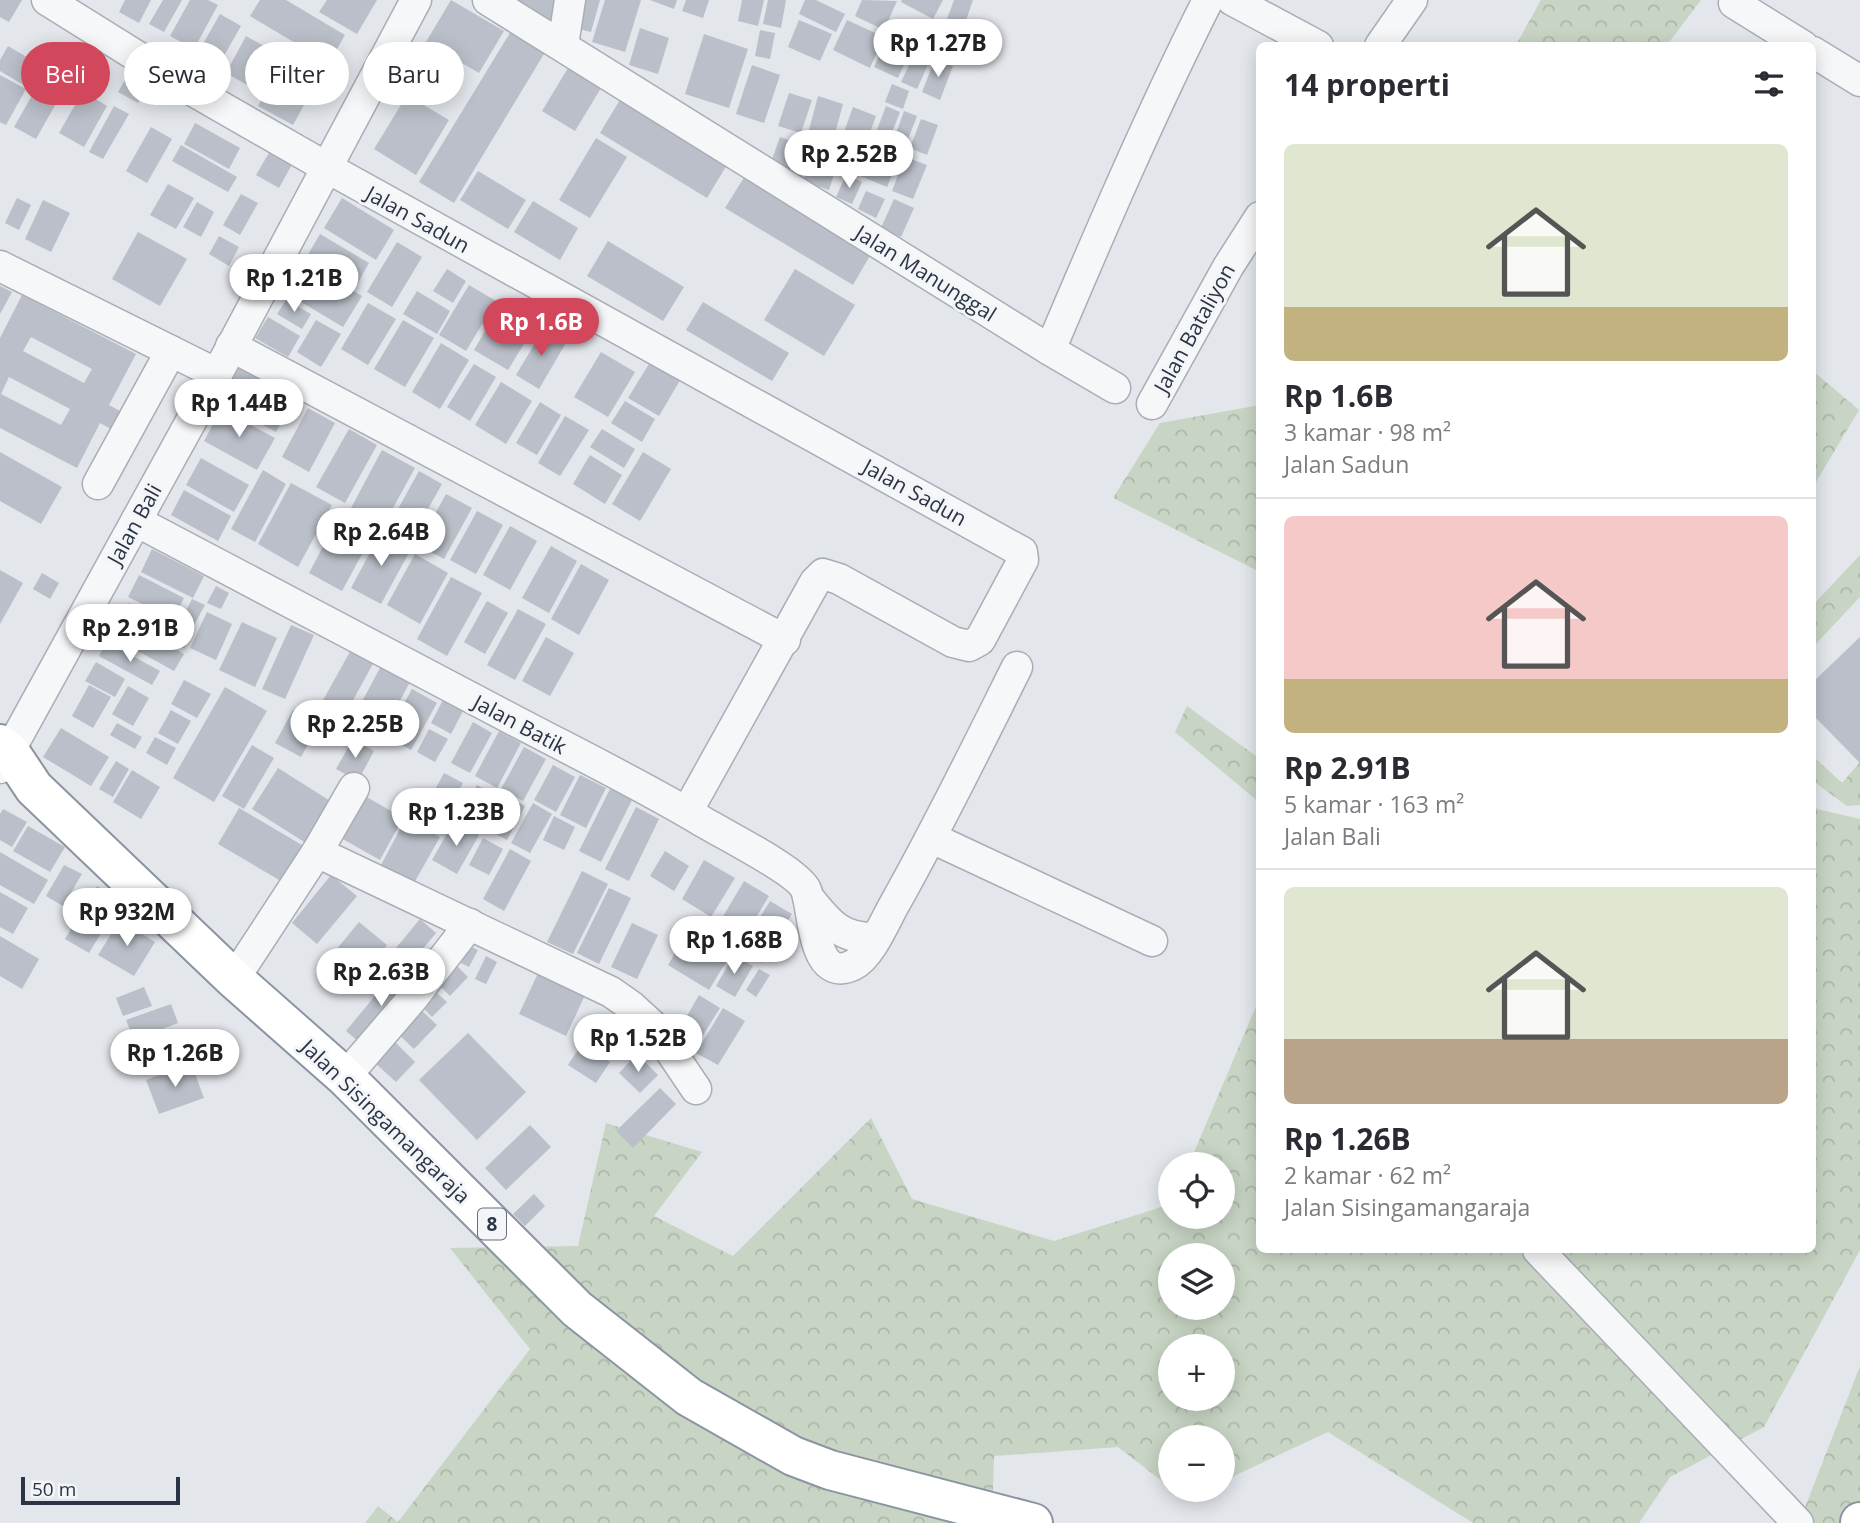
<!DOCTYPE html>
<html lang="id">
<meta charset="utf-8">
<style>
:root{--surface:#fff;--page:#f2f2f3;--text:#2b2b33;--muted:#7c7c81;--line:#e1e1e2;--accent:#d2475b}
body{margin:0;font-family:"Open Sans",sans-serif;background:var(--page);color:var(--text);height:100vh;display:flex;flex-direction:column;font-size:26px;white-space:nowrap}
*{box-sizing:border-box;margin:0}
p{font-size:23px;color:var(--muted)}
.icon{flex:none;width:38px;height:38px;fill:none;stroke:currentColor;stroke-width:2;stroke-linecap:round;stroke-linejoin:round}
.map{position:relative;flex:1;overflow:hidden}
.panel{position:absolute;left:1256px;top:42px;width:560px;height:1211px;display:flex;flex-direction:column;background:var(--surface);border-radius:10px;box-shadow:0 4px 18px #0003}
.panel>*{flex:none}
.banner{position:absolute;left:21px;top:42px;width:665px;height:63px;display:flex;gap:14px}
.tools{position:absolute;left:1158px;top:1152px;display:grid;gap:14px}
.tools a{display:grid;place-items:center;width:77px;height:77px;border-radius:50%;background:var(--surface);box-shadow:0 4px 18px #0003;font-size:35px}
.scale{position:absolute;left:21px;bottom:18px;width:159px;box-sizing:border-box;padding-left:7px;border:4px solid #2a3444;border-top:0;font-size:19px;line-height:24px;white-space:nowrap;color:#2a3444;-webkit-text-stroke:5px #f3f5f8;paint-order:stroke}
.price{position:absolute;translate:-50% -60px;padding:0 16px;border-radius:24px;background:#fff;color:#222;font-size:23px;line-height:46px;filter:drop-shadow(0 2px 4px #0008)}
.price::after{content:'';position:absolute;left:50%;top:42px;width:21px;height:16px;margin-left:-10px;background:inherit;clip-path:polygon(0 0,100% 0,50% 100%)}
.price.selected{background:var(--accent);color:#fff}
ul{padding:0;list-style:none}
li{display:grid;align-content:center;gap:14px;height:371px;padding:0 28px}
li+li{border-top:2px solid var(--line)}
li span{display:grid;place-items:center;height:217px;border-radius:10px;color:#555}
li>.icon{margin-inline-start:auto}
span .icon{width:126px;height:126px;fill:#fffc;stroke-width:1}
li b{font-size:30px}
h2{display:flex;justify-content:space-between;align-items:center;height:84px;padding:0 28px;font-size:30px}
.tag{padding:0 24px;border-radius:32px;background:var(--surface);box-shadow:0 4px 18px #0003;font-size:24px;line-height:63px}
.tag.selected{background:var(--accent);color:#fff}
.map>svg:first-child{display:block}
.forest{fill:url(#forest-crowns);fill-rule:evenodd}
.building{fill:#babfc9;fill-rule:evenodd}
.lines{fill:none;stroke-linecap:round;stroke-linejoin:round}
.minor-casing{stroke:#a8adb6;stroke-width:33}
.highway-casing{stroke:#8a94a2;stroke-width:42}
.minor{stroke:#f6f7f9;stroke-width:30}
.highway{stroke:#fff;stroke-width:38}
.labels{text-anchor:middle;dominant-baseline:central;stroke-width:6;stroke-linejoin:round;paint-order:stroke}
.shield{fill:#f3f5f8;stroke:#666e7a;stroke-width:2}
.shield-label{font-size:19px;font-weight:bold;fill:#2a3444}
.street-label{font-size:21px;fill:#2a3444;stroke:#f3f5f8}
</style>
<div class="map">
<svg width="1860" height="1523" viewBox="0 0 1860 1523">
<defs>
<pattern id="forest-crowns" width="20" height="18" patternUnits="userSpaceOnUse" patternTransform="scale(1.75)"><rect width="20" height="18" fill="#c8d5c4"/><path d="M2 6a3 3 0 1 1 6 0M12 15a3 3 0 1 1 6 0" fill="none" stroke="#acb7aa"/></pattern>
</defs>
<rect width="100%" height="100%" fill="#e3e6eb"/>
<!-- forest -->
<g class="forest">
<polygon points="1541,0 1701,0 1667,45 1516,45"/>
<polygon points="1813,371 1859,410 1813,487"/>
<polygon points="1260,405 1260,572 1113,498 1160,423"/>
<polygon points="1860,555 1860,597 1813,647 1813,605"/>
<polygon points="1187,706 1260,759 1260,803 1175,732"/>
<polygon points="1813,756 1842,783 1860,762 1860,805 1847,806 1813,781"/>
<path d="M1813 805 1817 809 1860 819V1250L1764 1427 1670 1477 1639 1523H1473L1328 1432 1223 1481V1437H1171V1488L1118 1447 994 1456 992 1523H365L378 1506 398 1522 530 1349 450 1248 578 1246 606 1123 702 1152 654 1216 733 1256 871 1118 912 1199 1054 1241 1171 1204V1216H1223V1164H1189L1260 997V1250H1813ZM1171 1255H1223V1307H1171ZM1171 1346H1223V1398H1171Z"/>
<polygon points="1860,1366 1860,1523 1799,1523"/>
</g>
<!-- building -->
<g class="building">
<polygon points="0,0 22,0 9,22 0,17"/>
<polygon points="125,0 151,0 139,23 119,12"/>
<polygon points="163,0 182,0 164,32 149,24"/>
<polygon points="190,0 208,0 218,5 194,49 170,36"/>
<polygon points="260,0 286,0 345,35 329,63 250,16"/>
<polygon points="327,0 377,0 357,34 319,12"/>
<polygon points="451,0 504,31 479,73 426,42"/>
<polygon points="515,0 560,0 563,2 551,22"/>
<polygon points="577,0 600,0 591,32 571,27"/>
<polygon points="605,0 641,0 625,52 592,42"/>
<polygon points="650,0 677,0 674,9"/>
<polygon points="686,0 709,0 703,18 682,11"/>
<polygon points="742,0 764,0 758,26 738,21"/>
<polygon points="768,0 786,0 781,28 763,24"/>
<polygon points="805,0 816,0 845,14 836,32 799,14"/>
<polygon points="862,0 897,1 884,30 855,16"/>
<polygon points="902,0 943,0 933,19 901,2"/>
<polygon points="954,0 973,0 954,55 936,49"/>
<polygon points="220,14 241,26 217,68 196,56"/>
<polygon points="799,20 832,34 820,61 788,47"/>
<polygon points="847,20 884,37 870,68 833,50"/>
<polygon points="516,23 550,44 454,203 419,182"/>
<polygon points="640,28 669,38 658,74 629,65"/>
<polygon points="760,30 775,33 770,59 755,56"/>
<polygon points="704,34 748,49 729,108 685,94"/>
<polygon points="246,36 278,54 258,91 226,73"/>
<polygon points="887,39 910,51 898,78 874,67"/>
<polygon points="8,46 40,65 27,87 0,71 0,60"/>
<polygon points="915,53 930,60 917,89 901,82"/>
<polygon points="285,57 320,76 293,125 258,106"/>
<polygon points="935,59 953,66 940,100 922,92"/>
<polygon points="752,65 780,75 764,123 736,114"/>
<polygon points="568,68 601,88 575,131 542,111"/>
<polygon points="131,70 151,81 138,103 118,92"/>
<polygon points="46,71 67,84 36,139 14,127"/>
<polygon points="0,75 26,89 6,125 0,122"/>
<polygon points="892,84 909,91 903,109 885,102"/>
<polygon points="83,91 107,106 84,147 59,133"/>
<polygon points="624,93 731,158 707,198 600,133"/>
<polygon points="789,93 812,100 801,133 778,126"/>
<polygon points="407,95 449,120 416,175 374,149"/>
<polygon points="818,96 843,104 830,152 805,145"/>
<polygon points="114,106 129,114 103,159 89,152"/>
<polygon points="886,106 900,112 889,140 875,135"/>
<polygon points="853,107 876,116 858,165 835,157"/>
<polygon points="904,111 917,116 905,147 893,142"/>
<polygon points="921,119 938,125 927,155 910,148"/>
<polygon points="195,123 240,148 229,169 184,144"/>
<polygon points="151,127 172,139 147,183 126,171"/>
<polygon points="780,137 800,144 791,169 771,162"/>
<polygon points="596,138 627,157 590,218 559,200"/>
<polygon points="873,139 902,151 887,187 858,175"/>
<polygon points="181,145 237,177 228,192 172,161"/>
<polygon points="273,146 295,159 279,188 256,175"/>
<polygon points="905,157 927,165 913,199 892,191"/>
<polygon points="811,159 836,168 829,190 803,181"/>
<polygon points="478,171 526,200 508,229 460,200"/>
<polygon points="748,171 875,247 853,285 725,208"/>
<polygon points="846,175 862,182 852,204 836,197"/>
<polygon points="168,184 194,198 176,229 150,215"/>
<polygon points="866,191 885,199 876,218 858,209"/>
<polygon points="241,194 258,203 240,235 223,225"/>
<polygon points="17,198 31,205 19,230 5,223"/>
<polygon points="342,198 394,230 376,260 324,228"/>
<polygon points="894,199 914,208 901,237 881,228"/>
<polygon points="43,200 70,213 51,252 25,239"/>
<polygon points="533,201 578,228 560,260 514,232"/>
<polygon points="197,202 214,212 201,237 183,227"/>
<polygon points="138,232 187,259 160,306 112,279"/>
<polygon points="320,234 369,263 355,288 306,258"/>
<polygon points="219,236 239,247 229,266 209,254"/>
<polygon points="608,241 684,287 663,321 587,276"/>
<polygon points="397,242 422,257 392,307 367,292"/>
<polygon points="310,264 362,296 343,327 291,296"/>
<polygon points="447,269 466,281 453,303 433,291"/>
<polygon points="795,269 855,305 824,356 764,320"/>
<polygon points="469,285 496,301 466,351 439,335"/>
<polygon points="0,286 12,292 0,314"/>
<polygon points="417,291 450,311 437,334 403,314"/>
<path d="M22 295 136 354 109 405 129 416 120 434 100 423 77 468 0 428V338ZM31 337 92 369 84 383 23 351ZM9 377 70 409 61 425 1 394Z"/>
<polygon points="504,298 539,319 508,370 474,350"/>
<polygon points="286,300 311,314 302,329 277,314"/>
<polygon points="703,302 789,353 772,381 686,330"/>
<polygon points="368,303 396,319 368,365 341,349"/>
<polygon points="268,317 300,336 288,357 255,338"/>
<polygon points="316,320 341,334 321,367 297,352"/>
<polygon points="403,320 434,338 405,387 374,369"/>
<polygon points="544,328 567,341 539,389 516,375"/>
<polygon points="441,343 469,360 440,409 412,392"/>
<polygon points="601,352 635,372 608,417 574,397"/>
<polygon points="652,359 682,377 659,416 628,398"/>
<polygon points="242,362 297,393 276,432 220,402"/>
<polygon points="474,364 496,377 470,421 447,407"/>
<polygon points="501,382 532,401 506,444 475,425"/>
<polygon points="625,401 655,419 642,442 611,423"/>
<polygon points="540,402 561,415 537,455 516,443"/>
<polygon points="308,408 335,423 309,472 282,457"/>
<polygon points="221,409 275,438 257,470 204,441"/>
<polygon points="565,416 589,430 560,476 538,463"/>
<polygon points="349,429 377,445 345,503 316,487"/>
<polygon points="602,429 635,449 624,468 590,447"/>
<polygon points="382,450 415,468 383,526 351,508"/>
<polygon points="0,452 62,487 41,524 0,501"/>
<polygon points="643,452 671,469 640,521 612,504"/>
<polygon points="590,455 622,475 605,504 573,484"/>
<polygon points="201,458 249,485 234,512 186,485"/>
<polygon points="263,470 286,484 255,542 231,529"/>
<polygon points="419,471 442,484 411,539 388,527"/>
<polygon points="291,483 332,505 298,567 258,544"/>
<polygon points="184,490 231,516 218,541 171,515"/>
<polygon points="446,494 472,508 444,559 418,545"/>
<polygon points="342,511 375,530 342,591 309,573"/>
<polygon points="477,511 503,525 476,574 450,560"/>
<polygon points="510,526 537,541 510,590 483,575"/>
<polygon points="381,532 411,549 381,604 351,588"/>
<polygon points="551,546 577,561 549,613 522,598"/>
<polygon points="152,549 204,576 193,598 141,572"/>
<polygon points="415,554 448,573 420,624 387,605"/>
<polygon points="581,564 609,580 579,635 551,619"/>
<polygon points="0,570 23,583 0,624"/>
<polygon points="42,573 59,583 50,599 33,589"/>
<polygon points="139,575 184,598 173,619 128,597"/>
<polygon points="451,577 482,593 447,656 417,639"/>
<polygon points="216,586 229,593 221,609 207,603"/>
<polygon points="192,599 205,605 193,627 181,621"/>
<polygon points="487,601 508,613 485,654 464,642"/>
<polygon points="129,603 191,634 184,648 122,617"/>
<polygon points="518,609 546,624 515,680 487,665"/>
<polygon points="207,612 232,624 216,660 190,648"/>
<polygon points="116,617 184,654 174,671 107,634"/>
<polygon points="242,622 277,638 255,687 219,670"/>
<polygon points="291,625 314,635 285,699 262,689"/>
<polygon points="546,637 574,653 550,696 522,681"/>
<polygon points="1860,637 1860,763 1813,715 1813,682"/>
<polygon points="107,642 160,671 152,685 99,656"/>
<polygon points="352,648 375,660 339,726 316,713"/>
<polygon points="96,662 125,679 115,697 85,681"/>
<polygon points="381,666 410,682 378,741 349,726"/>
<polygon points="184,680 211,694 197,718 171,704"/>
<polygon points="89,685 111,697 93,728 72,716"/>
<polygon points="128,686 149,698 133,726 112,714"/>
<polygon points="225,687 267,711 214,802 173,778"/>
<polygon points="412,689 437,703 411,750 386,736"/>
<polygon points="444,698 464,709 451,734 431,723"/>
<polygon points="171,710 191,721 178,744 158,733"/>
<polygon points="293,710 319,725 301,757 275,743"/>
<polygon points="473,722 492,733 470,773 451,763"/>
<polygon points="117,723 142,737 135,749 110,735"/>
<polygon points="61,728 109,757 91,786 43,757"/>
<polygon points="429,729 448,739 435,762 417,752"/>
<polygon points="499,731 521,743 497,788 475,776"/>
<polygon points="155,737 176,748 167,765 146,753"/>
<polygon points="353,739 374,751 358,781 336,769"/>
<polygon points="252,745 274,758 244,809 222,796"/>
<polygon points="524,747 546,759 523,801 501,789"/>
<polygon points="116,761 129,769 113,797 99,789"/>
<polygon points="553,765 575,777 556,812 534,800"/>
<polygon points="278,768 335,804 309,845 252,809"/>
<polygon points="132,770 160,787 141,819 113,802"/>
<polygon points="444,773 463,783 439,828 420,817"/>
<polygon points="580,775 606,788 586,828 560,815"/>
<polygon points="477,785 494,794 478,822 461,813"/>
<polygon points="610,789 632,800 601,862 579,851"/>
<polygon points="503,794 525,806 507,840 485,828"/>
<polygon points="365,796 403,818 380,860 341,838"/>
<polygon points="533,803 552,814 530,853 511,843"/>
<polygon points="636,807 659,819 629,881 605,869"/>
<polygon points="239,808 307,848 286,884 218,844"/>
<polygon points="3,809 27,822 12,847 0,840 0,814"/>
<polygon points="554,816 575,827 564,850 543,840"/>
<polygon points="406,818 440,837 414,883 381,865"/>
<polygon points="454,821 479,835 457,874 432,860"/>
<polygon points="28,826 65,847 50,872 13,851"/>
<polygon points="483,838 503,849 489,875 469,865"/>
<polygon points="510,849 531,861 504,911 483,899"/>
<polygon points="665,851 689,866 674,891 650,876"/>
<polygon points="0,852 48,880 34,904 0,885"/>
<polygon points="704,860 735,878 711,917 682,899"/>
<polygon points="64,865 82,874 63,906 46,896"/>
<polygon points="582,871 608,884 573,954 547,942"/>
<polygon points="331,875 357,896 317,944 292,923"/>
<polygon points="744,881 769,896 739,945 715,930"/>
<polygon points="97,886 119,900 109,917 87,903"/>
<polygon points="609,888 631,898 599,964 577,953"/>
<polygon points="0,892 28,908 13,934 0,927"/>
<polygon points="770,901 792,914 762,963 740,950"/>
<polygon points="82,911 106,925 89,953 65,939"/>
<polygon points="420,919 436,933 407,968 391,954"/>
<polygon points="120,920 155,942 134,976 98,955"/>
<polygon points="359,922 387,945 359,979 331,956"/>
<polygon points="632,923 658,935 637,979 611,967"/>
<polygon points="689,930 730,955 709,990 668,965"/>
<polygon points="0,936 39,959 22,989 0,976"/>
<polygon points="469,946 478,950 469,967 461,963"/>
<polygon points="734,955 753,966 735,997 716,986"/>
<polygon points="486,956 497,962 486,984 475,979"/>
<polygon points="456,965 468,977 450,996 438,984"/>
<polygon points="397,969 416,985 365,1047 346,1031"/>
<polygon points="759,969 770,975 756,997 746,990"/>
<polygon points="539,971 586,993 566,1036 519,1014"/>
<polygon points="144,987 152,1006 123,1016 116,998"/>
<polygon points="437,993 447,1002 432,1017 423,1008"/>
<polygon points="699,995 720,1008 700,1040 680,1028"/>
<polygon points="171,1004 178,1023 134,1040 126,1020"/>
<polygon points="417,1006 437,1025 414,1049 394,1030"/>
<polygon points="723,1008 745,1021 718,1065 696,1053"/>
<polygon points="468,1033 526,1092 477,1140 419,1080"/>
<polygon points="181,1039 190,1060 167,1068 159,1047"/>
<polygon points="394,1041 415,1062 396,1082 374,1062"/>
<polygon points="582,1044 610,1062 596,1083 568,1065"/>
<polygon points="637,1054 658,1075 640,1093 619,1073"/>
<polygon points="191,1063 204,1098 159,1114 146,1080"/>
<polygon points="660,1088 676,1104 633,1148 616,1131"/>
<polygon points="530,1125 551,1147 506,1190 485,1168"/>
<polygon points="534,1194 545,1206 525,1226 513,1214"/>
</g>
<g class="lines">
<defs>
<g id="minor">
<polyline points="47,0 183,85 326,167 1022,552 1023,560 980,640 969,646 953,642 839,579 823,574 815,582 687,812"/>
<polyline points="488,0 1050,350 1115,388"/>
<polyline points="1232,0 1318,46"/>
<polyline points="1734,3 1803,46"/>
<polyline points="563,45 570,0"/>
<polyline points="1380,46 1412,0"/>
<polyline points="1813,52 1860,81"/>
<polyline points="0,266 217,374"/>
<polyline points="231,346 785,640"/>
<path d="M1050 350C1100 232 1150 115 1208 0"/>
<polyline points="1152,404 1228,267 1260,217"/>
<polyline points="98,484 171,351"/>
<path d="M136 521C258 585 380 650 502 714 568 749 636 782 700 820 721 833 798 871 806 890 814 910 812 985 853 965 870 957 885 921 894 905 938 827 977 747 1017 667"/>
<polyline points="0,768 217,374 416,0"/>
<polyline points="932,838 1152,941"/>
<polyline points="317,852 611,992 631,1006 655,1028 696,1089"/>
<path d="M808 897C828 922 840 939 875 938"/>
<polyline points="234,979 317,852 354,788"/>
<polyline points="345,1077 412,999 470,924"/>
<polyline points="1538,1250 1798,1523"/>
</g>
<g id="highway">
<polyline points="0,744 10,752 34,788 234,979 345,1077 577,1309 689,1397 793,1456 830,1470 1033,1523"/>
<polyline points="1860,1523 1860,1522"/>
</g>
</defs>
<!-- minor casing -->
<use href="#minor" class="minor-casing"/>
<!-- highway casing -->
<use href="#highway" class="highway-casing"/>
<!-- minor -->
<use href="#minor" class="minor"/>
<!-- highway -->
<use href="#highway" class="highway"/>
</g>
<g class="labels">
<!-- shield labels -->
<rect class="shield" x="478" y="1208.5" width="28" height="31" rx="5"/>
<g class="shield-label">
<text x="492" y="1224">8</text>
</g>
<!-- street labels -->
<g class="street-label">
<text transform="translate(418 219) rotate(29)">Jalan Sadun</text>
<text transform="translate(926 273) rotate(32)">Jalan Manunggal</text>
<text transform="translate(1194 328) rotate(-61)">Jalan Bataliyon</text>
<text transform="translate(915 492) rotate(29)">Jalan Sadun</text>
<text transform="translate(134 524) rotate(-61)">Jalan Bali</text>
<text transform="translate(520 724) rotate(28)">Jalan Batik</text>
<text transform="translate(386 1121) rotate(44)">Jalan Sisingamangaraja</text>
</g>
</g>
</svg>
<div class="tools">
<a><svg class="icon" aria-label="locate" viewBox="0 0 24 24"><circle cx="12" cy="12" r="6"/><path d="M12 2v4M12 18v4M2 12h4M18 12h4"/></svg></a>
<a><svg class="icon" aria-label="layers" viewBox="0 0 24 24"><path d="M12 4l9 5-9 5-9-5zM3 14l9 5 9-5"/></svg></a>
<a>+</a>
<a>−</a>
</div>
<div class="scale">50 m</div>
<b class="price" style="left:938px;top:79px">Rp 1.27B</b>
<b class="price" style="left:849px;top:190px">Rp 2.52B</b>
<b class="price" style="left:294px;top:314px">Rp 1.21B</b>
<b class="price selected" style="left:541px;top:358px">Rp 1.6B</b>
<b class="price" style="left:239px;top:439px">Rp 1.44B</b>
<b class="price" style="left:381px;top:568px">Rp 2.64B</b>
<b class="price" style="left:130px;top:664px">Rp 2.91B</b>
<b class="price" style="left:355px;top:760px">Rp 2.25B</b>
<b class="price" style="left:456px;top:848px">Rp 1.23B</b>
<b class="price" style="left:127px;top:948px">Rp 932M</b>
<b class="price" style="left:734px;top:976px">Rp 1.68B</b>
<b class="price" style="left:381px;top:1008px">Rp 2.63B</b>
<b class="price" style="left:638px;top:1074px">Rp 1.52B</b>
<b class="price" style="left:175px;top:1089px">Rp 1.26B</b>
<div class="banner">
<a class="tag selected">Beli</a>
<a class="tag">Sewa</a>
<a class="tag">Filter</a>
<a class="tag">Baru</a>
</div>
<section class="panel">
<h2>14 properti<svg class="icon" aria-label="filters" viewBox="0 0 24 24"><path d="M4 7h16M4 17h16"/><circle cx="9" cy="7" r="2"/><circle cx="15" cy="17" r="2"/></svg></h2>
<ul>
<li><span style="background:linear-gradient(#dfe7d0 75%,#c2b280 0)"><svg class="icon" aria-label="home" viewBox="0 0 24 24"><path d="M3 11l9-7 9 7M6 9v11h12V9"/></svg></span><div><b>Rp 1.6B</b><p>3 kamar · 98 m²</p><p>Jalan Sadun</p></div></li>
<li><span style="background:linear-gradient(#f6c9c9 75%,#c2b280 0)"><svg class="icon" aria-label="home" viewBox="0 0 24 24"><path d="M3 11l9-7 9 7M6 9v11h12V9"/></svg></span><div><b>Rp 2.91B</b><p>5 kamar · 163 m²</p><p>Jalan Bali</p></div></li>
<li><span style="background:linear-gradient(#dfe7d0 70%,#b9a48a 0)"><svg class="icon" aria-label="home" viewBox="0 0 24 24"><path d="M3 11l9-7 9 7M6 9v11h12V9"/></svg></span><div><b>Rp 1.26B</b><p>2 kamar · 62 m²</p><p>Jalan Sisingamangaraja</p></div></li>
</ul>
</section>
</div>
